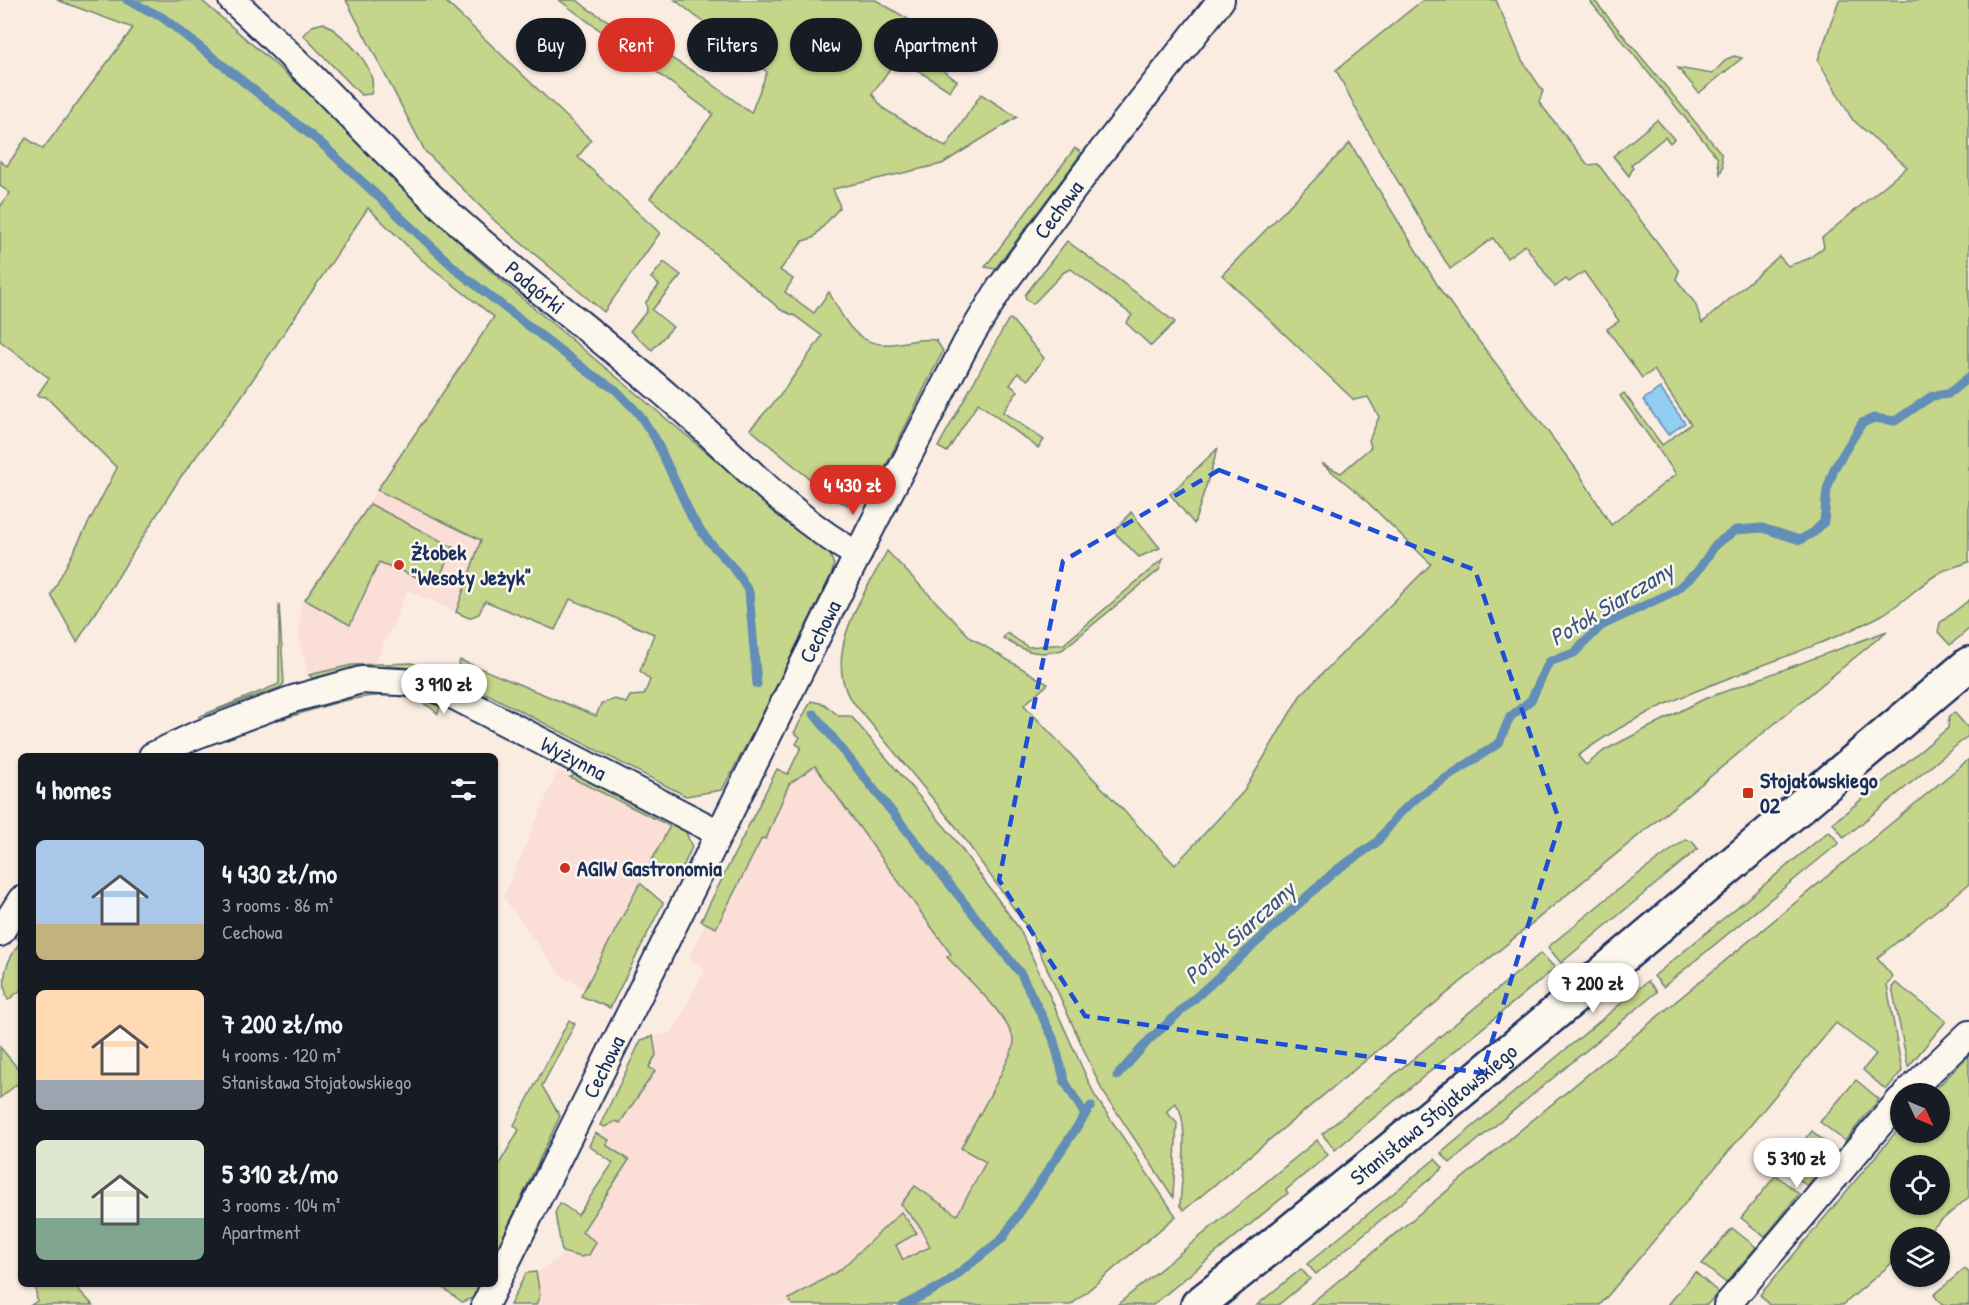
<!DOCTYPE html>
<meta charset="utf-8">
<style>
:root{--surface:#171b24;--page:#242831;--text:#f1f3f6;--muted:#9ea1a6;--accent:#d93025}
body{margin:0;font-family:"Patrick Hand",sans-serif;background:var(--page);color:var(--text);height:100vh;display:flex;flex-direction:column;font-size:22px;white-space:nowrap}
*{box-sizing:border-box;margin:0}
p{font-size:20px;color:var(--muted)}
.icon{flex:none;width:33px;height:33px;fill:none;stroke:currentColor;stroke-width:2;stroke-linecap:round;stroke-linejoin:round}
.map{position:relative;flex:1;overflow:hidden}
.panel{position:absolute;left:18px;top:753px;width:480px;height:534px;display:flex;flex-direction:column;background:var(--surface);border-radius:9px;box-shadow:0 2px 4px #0004}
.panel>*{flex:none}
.banner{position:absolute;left:516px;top:18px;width:570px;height:54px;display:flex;gap:12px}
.needle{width:39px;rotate:134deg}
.fabs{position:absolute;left:1890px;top:1083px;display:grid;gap:12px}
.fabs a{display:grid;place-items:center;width:60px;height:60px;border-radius:50%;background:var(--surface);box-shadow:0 2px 4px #0004;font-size:30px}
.price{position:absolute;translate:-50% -51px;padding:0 14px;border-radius:21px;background:#fff;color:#222;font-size:20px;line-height:39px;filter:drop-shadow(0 2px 3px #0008)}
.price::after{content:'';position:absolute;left:50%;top:36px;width:18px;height:14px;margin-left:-9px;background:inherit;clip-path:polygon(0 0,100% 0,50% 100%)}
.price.active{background:var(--accent);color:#fff}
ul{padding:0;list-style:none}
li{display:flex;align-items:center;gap:18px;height:150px;padding:0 18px}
li span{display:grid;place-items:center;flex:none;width:168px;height:120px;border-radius:9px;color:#555}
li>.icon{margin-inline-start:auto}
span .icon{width:72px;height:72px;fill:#fffc;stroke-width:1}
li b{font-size:26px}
h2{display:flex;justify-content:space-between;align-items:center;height:72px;padding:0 18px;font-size:26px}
.pill{padding:0 21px;border-radius:27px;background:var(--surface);box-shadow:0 2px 4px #0004;font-size:21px;line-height:54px}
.pill.active{background:var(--accent);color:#fff}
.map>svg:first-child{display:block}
.built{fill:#fbded6}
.green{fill:#c5d58a;stroke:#708274;stroke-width:1.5;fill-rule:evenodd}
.water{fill:#92cdf2;stroke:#628eb7;stroke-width:1.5}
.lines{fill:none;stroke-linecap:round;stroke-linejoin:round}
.stream{stroke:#628eb7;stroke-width:9}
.street-casing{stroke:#1b2f5e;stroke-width:30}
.secondary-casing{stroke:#1b2f5e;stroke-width:38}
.street{stroke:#fbf7ec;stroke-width:26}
.secondary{stroke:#fbf7ec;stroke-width:33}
.marked{fill:none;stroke:#1d4ed8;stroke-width:4.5;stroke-dasharray:12 8;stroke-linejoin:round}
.poi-dot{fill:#c8321e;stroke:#fbf7ec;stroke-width:2}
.labels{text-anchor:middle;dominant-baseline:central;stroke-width:5;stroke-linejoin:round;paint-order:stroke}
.street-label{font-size:22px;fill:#1b2f5e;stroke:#fbf7ec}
.poi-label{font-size:22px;font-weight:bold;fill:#1b2f5e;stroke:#fbf7ec;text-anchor:start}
.water-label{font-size:24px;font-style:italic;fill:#395683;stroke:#fbf7ec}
</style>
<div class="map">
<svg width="1969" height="1305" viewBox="0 0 1969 1305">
<rect width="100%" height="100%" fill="#fbece2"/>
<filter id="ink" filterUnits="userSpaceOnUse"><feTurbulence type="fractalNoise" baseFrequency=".0167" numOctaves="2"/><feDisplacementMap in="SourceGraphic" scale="12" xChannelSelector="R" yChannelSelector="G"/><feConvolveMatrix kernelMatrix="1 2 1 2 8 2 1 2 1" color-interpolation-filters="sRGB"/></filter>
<g filter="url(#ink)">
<!-- built -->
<g class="built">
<polygon points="377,490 481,540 456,612 408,590 374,665 352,665 309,675 300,645 300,605"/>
<polygon points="800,737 1046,1068 964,1221 930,1247 821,1305 517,1305 529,1279 559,1257 618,1166 596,1145 649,1037 672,1033 685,1009 705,969 688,958 782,771 788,774 801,747 796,744"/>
<polygon points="558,770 670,826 585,988 561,976 503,897"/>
</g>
<!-- green -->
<g class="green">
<polygon points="57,0 201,0 313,97 476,258 523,299 759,496 828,549 834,565 832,573 756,727 722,790 686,796 454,677 460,660 596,716 601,704 615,699 626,703 630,696 644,695 650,680 640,671 654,634 570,599 555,630 485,601 479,614 469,618 456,612 481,540 377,490 494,317 422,260 368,208 239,400 180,478 77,642 51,595 117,468 46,397 37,396 49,378 0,341 0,207 10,193 0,186 0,161 7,166 26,138 43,149 133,28"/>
<polygon points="346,0 444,0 591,140 578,157 660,233 604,312 496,222 425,151"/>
<path d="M559 0H577L588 9 703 77 751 113 767 72 675 0H876L913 22 904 42 957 81 950 91 914 68 894 63 872 94 884 109 946 147 981 94 1017 117 942 164 833 189 840 207 813 238 803 241 780 270 793 279 785 292 814 313 829 292C846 323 858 351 899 343 912 341 922 338 936 340L943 351 876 485 869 482 856 501 848 505 834 499 750 429 779 397 822 336 795 316 781 310 650 198 713 114Z"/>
<path d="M1423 0H1496L1522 60 1543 91 1539 102 1588 165 1598 164 1679 271 1676 279 1695 303 1702 323 1779 256 1788 266 1808 259 1824 247 1822 238 1907 167 1852 119 1818 60 1839 0H1969V562C1959 566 1948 568 1939 573 1918 586 1901 605 1880 616 1781 667 1668 687 1578 756L1586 765 1605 750 1702 700 1887 631 1184 1210 1180 1206C1181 1182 1191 1118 1175 1103L1166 1112 1177 1123 1173 1197 1102 1090 1031 933 956 827 849 697C824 648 865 594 887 551L971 638 1048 684 1024 705 1175 865 1244 791 1300 696 1431 564 1358 493 1321 463 1341 473 1371 447 1369 440 1379 417 1368 397 1354 400 1222 275 1350 143 1443 294 1577 470 1611 525 1676 474 1620 396 1624 393 1662 445 1691 424 1654 370 1642 378 1607 329 1619 321 1584 272 1569 282 1566 279 1555 287 1525 245 1507 258 1493 238 1450 269 1366 128 1336 70Z"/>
<polygon points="1589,0 1594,0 1721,153 1723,167 1720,174 1717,157"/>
<path d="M324 23C344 36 380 67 371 94L361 95 303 35 312 26Z"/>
<polygon points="1734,56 1742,58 1699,93 1678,68 1712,74 1727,59"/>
<polygon points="1657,120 1674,139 1670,143 1665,137 1631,165 1633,168 1629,176 1613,156"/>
<polygon points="1075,148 1082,153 995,269 985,267"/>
<polygon points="1067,241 1175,322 1151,346 1126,323 1132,315 1071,269 1064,272 1033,304 1026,299 1025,295"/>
<polygon points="664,262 681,275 652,310 673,327 652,350 630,331 647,311 646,302 659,285 651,278"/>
<polygon points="1011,319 1044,358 1028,380 1018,373 1010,385 1018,391 1003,412 1044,440 1038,448 978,403 947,452 938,447 1008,320"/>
<polygon points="1218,448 1194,524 1170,494"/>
<polygon points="370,504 453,547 436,585 379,562 350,625 305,600"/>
<polygon points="1131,512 1160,548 1139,557 1114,532"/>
<path d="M1163 559 1159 570 1062 650C1038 657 1023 651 1003 638L1007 633 1028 647 1064 644Z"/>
<polygon points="1969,600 1969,629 1950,645 1938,632 1940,623"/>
<polygon points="279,604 284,683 281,687 198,717 279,684"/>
<path d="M412 663 424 668 421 670C384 662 349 669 312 678L309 675 352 665Z"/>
<path d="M402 691 441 703 438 714C401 676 325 706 283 719L286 714 357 693Z"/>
<path d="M811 701 824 704 839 716H851L950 833 1020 930 1095 1096 1176 1216 1071 1305H792L789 1299 840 1270 901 1212 917 1233 896 1245 903 1260 930 1247 921 1228 901 1204 915 1186 957 1215 986 1162 961 1148C970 1131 1016 1052 1014 1041 1007 1013 966 978 947 957L951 954 815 766 789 784 766 839 762 838 716 928 701 921 777 769 788 774 801 747 796 744 800 737 794 733Z"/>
<polygon points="1954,712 1968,728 1968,736 1844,838 1833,823 1948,728 1949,717"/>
<polygon points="1969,759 1969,884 1877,958 1893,977 1887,985 1902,1071 1886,1090 1863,1070 1876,1054 1836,1023 1600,1305 1309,1305"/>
<polygon points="583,772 675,817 685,830 692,847 682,869 668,876 649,866 670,826 570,777"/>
<polygon points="1829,831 1839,843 1663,987 1654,976"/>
<polygon points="1685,840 1692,841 1698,849 1561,963 1548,947 1622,886"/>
<polygon points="640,883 663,903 610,1008 581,996"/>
<path d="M21 926V990L8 1000C0 978 6 962 20 942L14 935Z"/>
<polygon points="1541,953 1555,968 1335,1150 1322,1134"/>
<polygon points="1648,981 1657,992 1450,1163 1441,1153"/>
<polygon points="1896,983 1946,1021 1908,1067 1892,987"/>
<polygon points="569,1020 575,1024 542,1086 560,1116 495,1254 495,1171 519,1130 514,1125"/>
<polygon points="653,1036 656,1055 649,1067 655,1071 620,1123 616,1121 605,1127 600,1125 641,1040"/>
<polygon points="0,1047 21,1072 21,1081 0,1098"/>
<path d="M1969 1055V1197L1922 1237 1900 1238V1256L1843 1305H1769L1760 1295 1900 1127V1132H1940V1094L1932 1093ZM1900 1166H1940V1204H1900Z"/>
<polygon points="1856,1080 1879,1099 1845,1141 1820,1122"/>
<polygon points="1812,1131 1836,1151 1807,1186 1783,1166"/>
<polygon points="595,1133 609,1140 606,1145 629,1160 582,1232 596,1242 589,1255 581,1257 562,1252 555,1213 560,1203 578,1215 613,1163 589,1146"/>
<polygon points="1317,1140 1328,1155 1286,1190 1288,1193 1153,1305 1117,1305"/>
<polygon points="1435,1159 1443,1168 1316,1274 1307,1264"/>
<polygon points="1776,1175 1799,1194 1765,1237 1741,1218"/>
<polygon points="1732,1228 1756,1247 1726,1283 1702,1264"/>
<polygon points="1965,1268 1969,1273 1969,1305 1942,1305 1934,1295"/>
<polygon points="1301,1269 1310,1279 1278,1305 1257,1305"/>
<polygon points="536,1272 540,1295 536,1305 510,1305 526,1273"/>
<polygon points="1695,1272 1718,1292 1707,1305 1668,1305"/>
<polygon points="35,1284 73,1284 93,1305 31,1305 37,1301"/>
<polygon points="438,1284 481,1284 475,1297 462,1302"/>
</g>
<!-- water -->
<polygon class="water" points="1660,388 1685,423 1668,435 1643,400"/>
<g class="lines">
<!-- stream -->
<g class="stream">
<polyline points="127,0 162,17 322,144 460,273 591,374 616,390 638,413 655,438 692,518 706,538 736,571 749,592 757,684"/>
<polyline points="814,714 1021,974 1053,1038 1065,1082 1085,1115"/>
<polyline points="1117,1076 1149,1040 1335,871 1376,843 1400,813 1419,796 1499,743 1510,717 1531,700 1549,662 1574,653 1601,626 1675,591 1697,572 1716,544 1736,530 1762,528 1800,540 1814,532 1824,522 1827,490 1834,469 1862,423 1874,418 1895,421 1932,396 1948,394 1969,377"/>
<polyline points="904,1305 945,1284 1002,1239 1091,1106"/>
</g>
<defs>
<g id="street">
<path id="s1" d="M232 0C306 66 370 140 442 207 515 275 596 333 671 399 731 451 788 516 858 555"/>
<path id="s2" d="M152 756 194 736 293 699 361 680 418 683 452 695 719 833"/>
<polyline points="0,933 21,900"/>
<polyline points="1906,1094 1969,1034"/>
<path id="s3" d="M485 1305 870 530 967 342 1000 288 1098 156 1221 0"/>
<polyline points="1727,1305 1900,1100"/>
</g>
<g id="secondary">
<path id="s4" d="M1198 1305C1460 1097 1714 879 1969 664"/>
</g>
</defs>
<!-- street casing -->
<use href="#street" class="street-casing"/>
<!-- secondary casing -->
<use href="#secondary" class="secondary-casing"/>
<!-- street -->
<use href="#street" class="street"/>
<!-- secondary -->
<use href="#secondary" class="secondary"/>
</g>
</g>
<!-- marked area -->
<path class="marked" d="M1219 470 1475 570 1560 823 1482 1073 1085 1016 999 880 1063 561Z"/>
<!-- markers -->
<g class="poi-dot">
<circle cx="399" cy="565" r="6"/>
<rect x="1742" y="787" width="12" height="12" rx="3"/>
<circle cx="565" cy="868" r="6"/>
</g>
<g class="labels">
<!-- street labels -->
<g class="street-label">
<text stroke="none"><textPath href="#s3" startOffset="1238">Cechowa</textPath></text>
<text stroke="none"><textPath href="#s1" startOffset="418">Podgórki</textPath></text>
<text stroke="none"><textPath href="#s3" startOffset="752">Cechowa</textPath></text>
<text stroke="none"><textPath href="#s2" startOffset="453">Wyżynna</textPath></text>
<text stroke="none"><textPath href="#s3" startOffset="266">Cechowa</textPath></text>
<text stroke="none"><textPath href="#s4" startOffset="303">Stanisława Stojałowskiego</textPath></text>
</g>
<!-- poi labels -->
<g class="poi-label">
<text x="411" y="552">Żłobek<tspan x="411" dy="25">"Wesoły Jeżyk"</tspan></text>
<text x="1760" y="780">Stojałowskiego<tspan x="1760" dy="25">02</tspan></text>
<text x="577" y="868">AGIW Gastronomia</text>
</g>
<!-- water labels -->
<g class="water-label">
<text transform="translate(1611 603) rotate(-31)">Potok Siarczany</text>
<text transform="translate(1239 932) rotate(-42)">Potok Siarczany</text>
</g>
</g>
</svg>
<div class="fabs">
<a><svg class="needle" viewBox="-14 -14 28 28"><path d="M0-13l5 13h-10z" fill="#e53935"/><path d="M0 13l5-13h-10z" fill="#9ea1a6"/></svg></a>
<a><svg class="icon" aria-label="locate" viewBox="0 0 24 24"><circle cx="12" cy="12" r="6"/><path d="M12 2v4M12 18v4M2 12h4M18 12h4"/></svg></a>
<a><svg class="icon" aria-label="layers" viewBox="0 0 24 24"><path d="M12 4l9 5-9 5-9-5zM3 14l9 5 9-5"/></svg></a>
</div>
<b class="price active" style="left:853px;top:516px">4 430 zł</b>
<b class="price" style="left:444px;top:715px">3 910 zł</b>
<b class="price" style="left:1593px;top:1014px">7 200 zł</b>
<b class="price" style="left:1797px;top:1189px">5 310 zł</b>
<div class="banner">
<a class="pill">Buy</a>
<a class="pill active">Rent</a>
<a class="pill">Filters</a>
<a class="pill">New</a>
<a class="pill">Apartment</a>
</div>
<section class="panel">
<h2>4 homes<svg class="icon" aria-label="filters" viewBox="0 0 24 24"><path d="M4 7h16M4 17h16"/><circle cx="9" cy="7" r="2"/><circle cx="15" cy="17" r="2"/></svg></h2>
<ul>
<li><span style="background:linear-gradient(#a9c7e8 70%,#c2b280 0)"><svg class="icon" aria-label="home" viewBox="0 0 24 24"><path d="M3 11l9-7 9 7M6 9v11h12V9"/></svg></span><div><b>4 430 zł/mo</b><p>3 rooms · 86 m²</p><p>Cechowa</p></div></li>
<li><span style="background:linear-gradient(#ffd9b3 75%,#9aa5b1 0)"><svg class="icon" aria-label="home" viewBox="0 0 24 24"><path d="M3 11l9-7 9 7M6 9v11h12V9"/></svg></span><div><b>7 200 zł/mo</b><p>4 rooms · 120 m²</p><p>Stanisława Stojałowskiego</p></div></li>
<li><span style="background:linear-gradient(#dfe7d0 65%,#7fa58c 0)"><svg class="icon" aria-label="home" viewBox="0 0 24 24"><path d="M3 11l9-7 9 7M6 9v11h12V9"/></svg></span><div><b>5 310 zł/mo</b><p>3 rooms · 104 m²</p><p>Apartment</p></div></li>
</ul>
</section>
</div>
